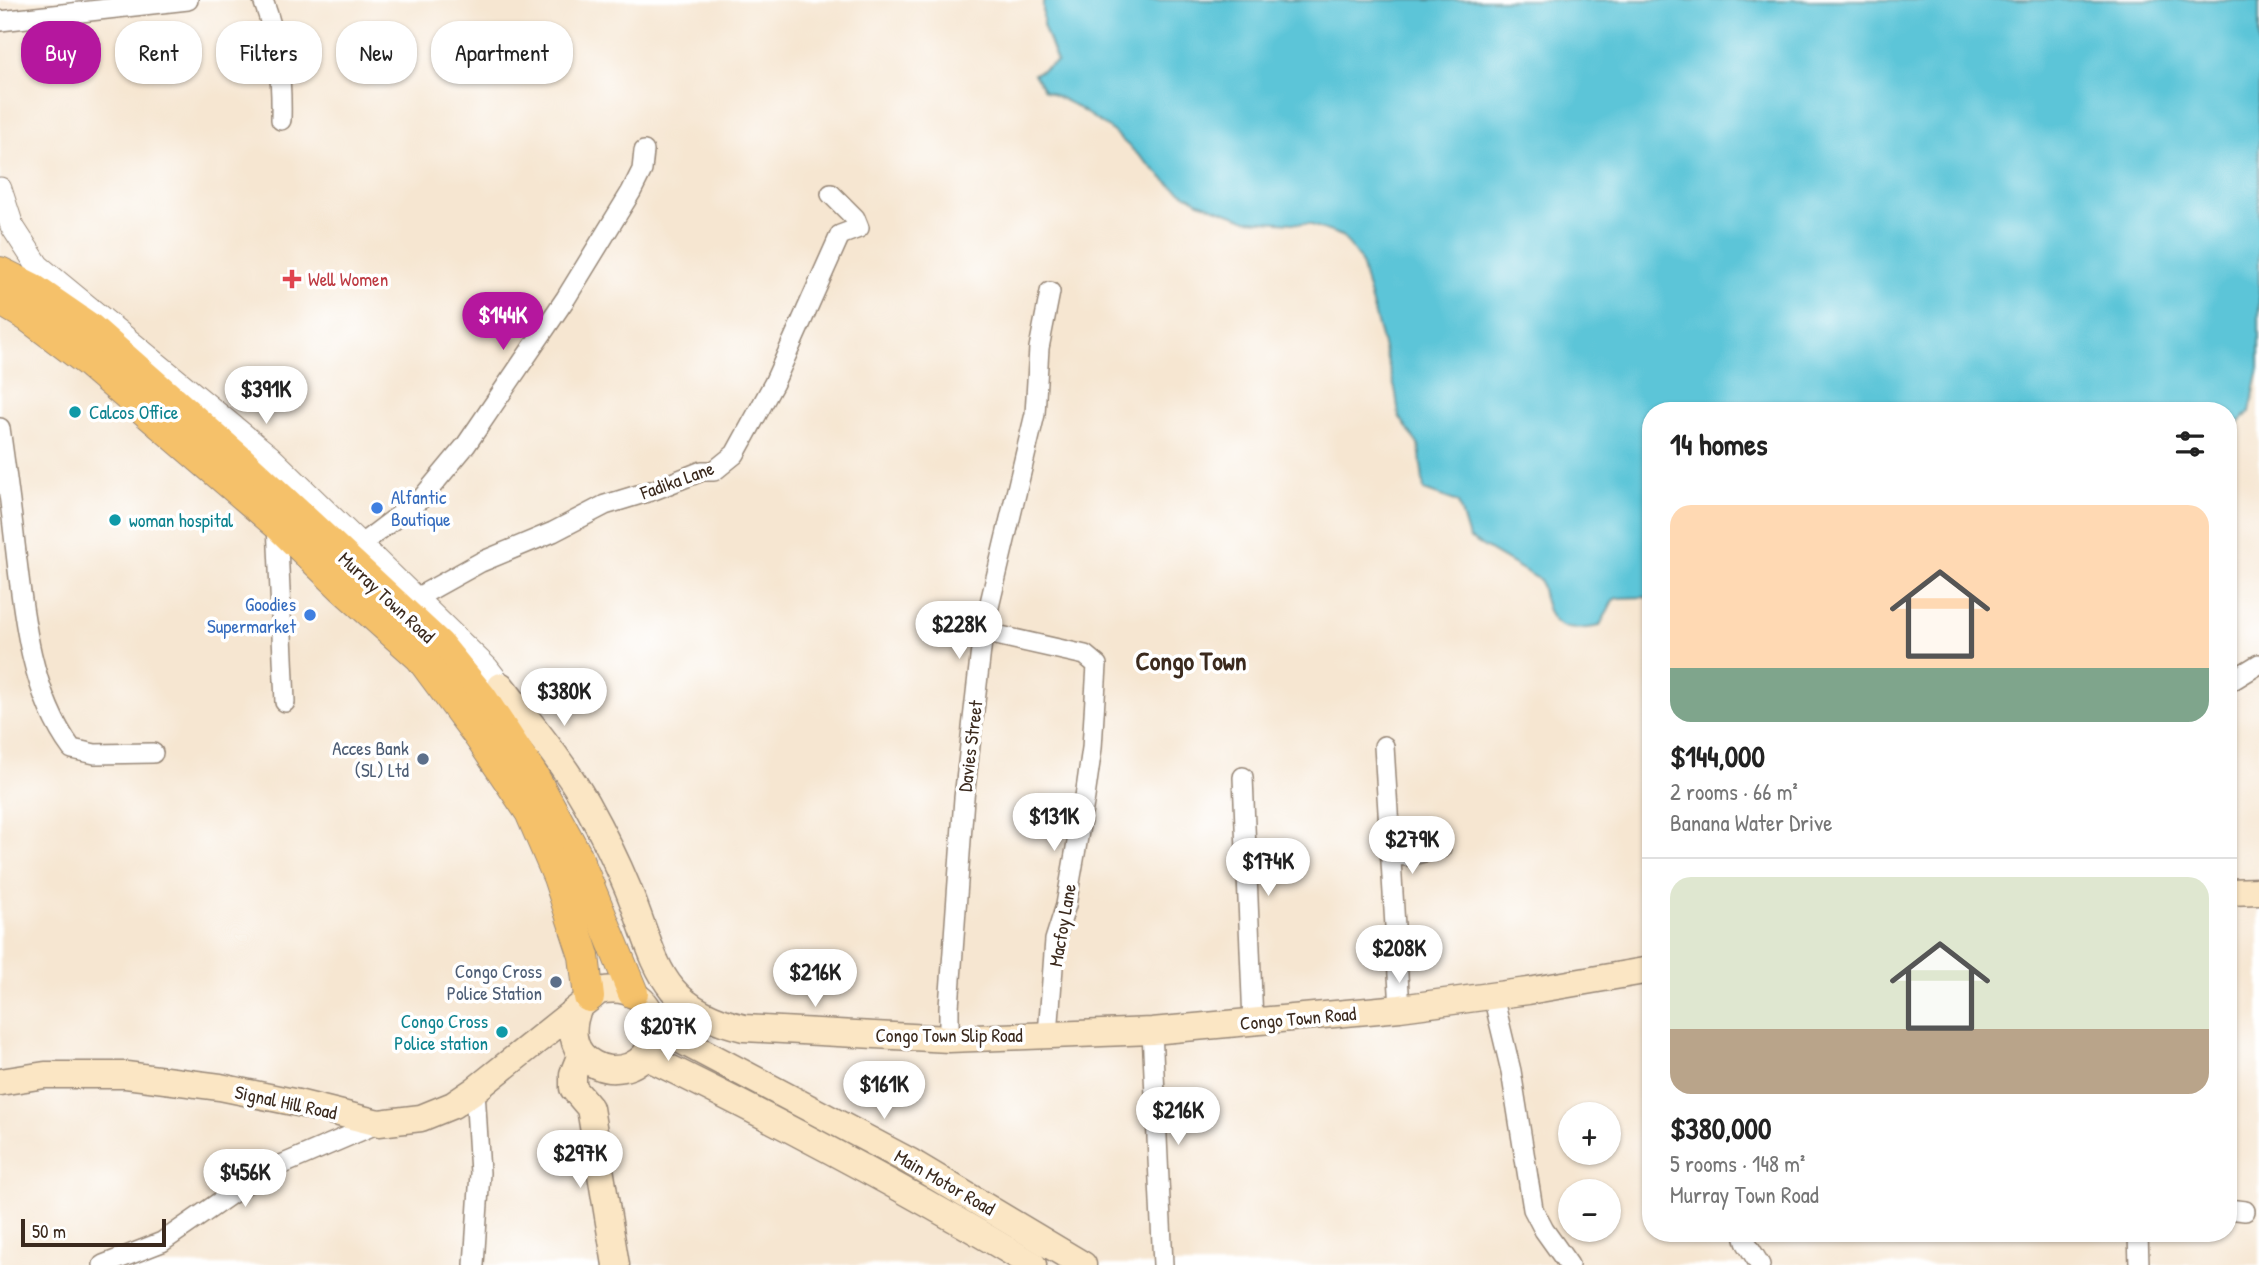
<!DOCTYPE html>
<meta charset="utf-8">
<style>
:root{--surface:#fff;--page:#f2f2f2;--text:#222;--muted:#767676;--line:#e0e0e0;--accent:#b5179e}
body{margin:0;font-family:"Patrick Hand",sans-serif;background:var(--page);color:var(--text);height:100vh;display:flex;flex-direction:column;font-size:26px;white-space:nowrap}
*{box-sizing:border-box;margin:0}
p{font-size:23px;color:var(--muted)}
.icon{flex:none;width:38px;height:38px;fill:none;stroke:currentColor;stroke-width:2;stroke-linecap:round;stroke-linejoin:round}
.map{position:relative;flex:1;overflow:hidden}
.details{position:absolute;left:1642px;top:402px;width:595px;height:840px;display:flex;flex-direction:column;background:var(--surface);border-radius:28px;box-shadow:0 2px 5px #0004}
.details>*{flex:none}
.top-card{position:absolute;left:21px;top:21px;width:665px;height:63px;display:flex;gap:14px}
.fabs{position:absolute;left:1558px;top:1102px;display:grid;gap:14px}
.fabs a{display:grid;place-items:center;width:63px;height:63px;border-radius:50%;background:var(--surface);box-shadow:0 2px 5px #0004;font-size:35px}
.scale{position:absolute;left:21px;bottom:18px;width:145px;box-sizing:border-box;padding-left:7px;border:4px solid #3b2a1e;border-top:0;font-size:19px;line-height:24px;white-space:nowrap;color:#3b2a1e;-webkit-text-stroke:5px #fff;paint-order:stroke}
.price{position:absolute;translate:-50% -60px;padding:0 16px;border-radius:24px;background:#fff;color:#222;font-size:23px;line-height:46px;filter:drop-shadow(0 2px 4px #0008)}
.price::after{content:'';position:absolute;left:50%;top:42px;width:21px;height:16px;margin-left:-10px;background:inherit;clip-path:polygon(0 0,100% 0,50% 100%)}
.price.current{background:var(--accent);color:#fff}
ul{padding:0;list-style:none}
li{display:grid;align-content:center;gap:14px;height:371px;padding:0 28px}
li+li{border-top:2px solid var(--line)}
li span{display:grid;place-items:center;height:217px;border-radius:21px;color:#555}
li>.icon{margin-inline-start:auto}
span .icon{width:126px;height:126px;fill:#fffc;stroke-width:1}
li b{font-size:30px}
h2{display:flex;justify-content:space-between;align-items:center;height:84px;padding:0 28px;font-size:30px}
.tag{padding:0 24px;border-radius:28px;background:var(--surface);box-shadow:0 2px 5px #0004;font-size:24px;line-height:63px}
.tag.current{background:var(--accent);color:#fff}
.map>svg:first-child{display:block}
.water{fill:#5cc5d8;stroke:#4c787b;stroke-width:2}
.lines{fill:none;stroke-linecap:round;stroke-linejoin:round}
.minor-casing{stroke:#988878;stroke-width:22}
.tertiary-casing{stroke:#988878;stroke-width:25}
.secondary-casing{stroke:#988878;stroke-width:29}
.primary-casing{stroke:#988878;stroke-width:32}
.minor{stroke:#fff;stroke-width:19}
.tertiary{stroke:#fff;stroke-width:23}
.secondary{stroke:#fbe6c4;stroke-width:26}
.primary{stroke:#f5c16b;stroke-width:30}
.health-dot{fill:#e0444e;stroke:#fff;stroke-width:2.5}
.culture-dot{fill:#0f9aa8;stroke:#fff;stroke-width:2.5}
.shop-dot{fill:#3f7fe0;stroke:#fff;stroke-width:2.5}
.service-dot{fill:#5c6f8a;stroke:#fff;stroke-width:2.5}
.labels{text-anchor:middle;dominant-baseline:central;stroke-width:7;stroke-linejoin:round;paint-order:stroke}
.health-label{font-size:19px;fill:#be3a42;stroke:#fff;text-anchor:start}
.culture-label{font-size:19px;fill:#0d838f;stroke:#fff;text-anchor:start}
.street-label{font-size:19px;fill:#3b2a1e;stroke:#fff}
.shop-label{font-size:19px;fill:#366cbe;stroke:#fff;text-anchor:start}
.service-label{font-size:19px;fill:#4e5e75;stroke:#fff;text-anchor:end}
.district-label{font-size:26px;font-weight:bold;fill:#3b2a1e;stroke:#fff}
</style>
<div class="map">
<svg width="2259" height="1265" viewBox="0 0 2259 1265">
<rect width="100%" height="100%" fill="#fff"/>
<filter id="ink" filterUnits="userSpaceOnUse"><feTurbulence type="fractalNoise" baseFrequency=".0143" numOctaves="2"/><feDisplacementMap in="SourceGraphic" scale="14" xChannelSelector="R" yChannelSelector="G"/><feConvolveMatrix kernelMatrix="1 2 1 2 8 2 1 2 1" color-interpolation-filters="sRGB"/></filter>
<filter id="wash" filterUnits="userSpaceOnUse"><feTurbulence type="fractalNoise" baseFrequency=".00686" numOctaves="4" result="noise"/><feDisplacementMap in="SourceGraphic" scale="28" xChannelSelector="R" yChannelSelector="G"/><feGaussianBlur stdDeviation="1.57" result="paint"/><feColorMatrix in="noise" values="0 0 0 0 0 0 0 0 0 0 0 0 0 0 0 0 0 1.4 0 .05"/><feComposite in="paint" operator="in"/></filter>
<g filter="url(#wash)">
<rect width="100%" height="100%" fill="#f6e6d1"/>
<!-- water -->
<path class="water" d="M1043 0H2259V368L2250 412 2228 432V411H1650V600L1647 597 1617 598 1613 600 1600 626C1552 635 1549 622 1540 580L1469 538 1458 502 1424 490 1419 446 1399 416 1396 393 1360 260 1342 236 1309 224 1247 220 1199 202 1172 186 1110 129 1072 104 1044 90 1034 74 1057 62 1043 25Z"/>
</g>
<g filter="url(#ink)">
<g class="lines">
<defs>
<g id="minor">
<path d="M263 0C278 40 282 78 281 120"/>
<polyline points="0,21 188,0"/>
<path d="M0 428C5 464 10 499 14 535 22 604 29 692 72 749L95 754 153 753"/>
<polyline points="277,524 285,702"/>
<polyline points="360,545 422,498 466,445 566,298 631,192 642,170 644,151"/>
<polyline points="416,598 481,562 553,532 605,505 654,490 702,471 714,471 735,454 774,383 840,235 859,228 855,218 831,194"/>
<polyline points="983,632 1085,655 1097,665 1092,748 1085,797 1066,905 1055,940 1048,1035"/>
<polyline points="2228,683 2259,664"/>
<polyline points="1384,746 1400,1008"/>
<polyline points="1243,777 1253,1022"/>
<polyline points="1390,855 1407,856 1441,848"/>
<polyline points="1493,996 1511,1071 1533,1209 1544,1230 1569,1265"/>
<polyline points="1152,1031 1163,1265"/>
<polyline points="949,1039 949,1007 964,798 983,632 1035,414 1039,348 1050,292"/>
<polyline points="2228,1209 2245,1211"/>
<polyline points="1744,1234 1746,1242 1760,1265"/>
<polyline points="2138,1234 2139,1265"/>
<polyline points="103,1265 162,1242 260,1174 379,1123"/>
<polyline points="474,1265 480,1173 475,1090"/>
</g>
<polyline id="tertiary" points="0,189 12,226 38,266 270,457 487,668 501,686"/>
<g id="secondary">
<path d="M501 686C530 723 562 761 586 803 601 830 616 860 628 889 657 959 656 1008 744 1028L949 1039 1152 1031 1400 1008 1528 991 1650 970"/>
<polyline points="2228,892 2259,891"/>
<polyline points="654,1026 909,1161 1083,1265"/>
<polyline points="581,1054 573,1074 573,1088 590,1108 616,1265"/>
<path d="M645 1056C776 1120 907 1189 1033 1265"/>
<path d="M0 1082 45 1075H126L220 1087 298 1103 379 1123 421 1118 453 1105 475 1090 599 991C668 976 672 1073 609 1069 599 1068 588 1062 581 1054 570 1039 572 1023 579 1007"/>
</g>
<g id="primary">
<polyline points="0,272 32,288 90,328 241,461 439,645 482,698 534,777 576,854 633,993"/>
<polyline points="0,300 27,316 88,362 277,524 342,587 420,657 480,738 530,812 558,877 584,956 589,997"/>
</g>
</defs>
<!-- minor casing -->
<use href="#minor" class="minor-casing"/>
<!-- tertiary casing -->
<use href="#tertiary" class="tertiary-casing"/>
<!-- secondary casing -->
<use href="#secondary" class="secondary-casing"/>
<!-- primary casing -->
<use href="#primary" class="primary-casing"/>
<!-- minor -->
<use href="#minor" class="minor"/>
<!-- tertiary -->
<use href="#tertiary" class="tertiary"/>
<!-- secondary -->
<use href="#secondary" class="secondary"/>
<!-- primary -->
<use href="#primary" class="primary"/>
</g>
</g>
<!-- markers -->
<path class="health-dot" d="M288.5 268.5h7v7h7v7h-7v7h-7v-7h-7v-7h7z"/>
<g class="culture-dot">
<circle cx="75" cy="412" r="7"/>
<circle cx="115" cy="520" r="7"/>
<circle cx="502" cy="1032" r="7"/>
</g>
<g class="shop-dot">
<circle cx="377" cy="508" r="7"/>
<circle cx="310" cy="615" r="7"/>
</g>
<g class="service-dot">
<circle cx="423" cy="759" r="7"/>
<circle cx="556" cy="982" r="7"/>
</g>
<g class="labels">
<!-- health labels -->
<g class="health-label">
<text x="308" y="279">Well Women</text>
</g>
<!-- culture labels -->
<g class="culture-label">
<text x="89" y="412">Calcos Office</text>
<text x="129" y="520">woman hospital</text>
<text x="488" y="1021" text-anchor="end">Congo Cross<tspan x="488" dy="22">Police station</tspan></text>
</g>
<!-- street labels -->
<g class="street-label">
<text transform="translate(677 480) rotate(-20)">Fadika Lane</text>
<text transform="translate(387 597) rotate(43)">Murray Town Road</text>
<text transform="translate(970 746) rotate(-83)">Davies Street</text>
<text transform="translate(1062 925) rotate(-80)">Macfoy Lane</text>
<text transform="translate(1298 1018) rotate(-5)">Congo Town Road</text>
<text x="949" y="1035">Congo Town Slip Road</text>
<text transform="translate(286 1102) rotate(12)">Signal Hill Road</text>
<text transform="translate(945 1182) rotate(30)">Main Motor Road</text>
</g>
<!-- shop labels -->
<g class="shop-label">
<text x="391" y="497">Alfantic<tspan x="391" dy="22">Boutique</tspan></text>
<text x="296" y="604" text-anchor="end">Goodies<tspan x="296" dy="22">Supermarket</tspan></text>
</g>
<!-- service labels -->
<g class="service-label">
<text x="409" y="748">Acces Bank<tspan x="409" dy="22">(SL) Ltd</tspan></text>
<text x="542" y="971">Congo Cross<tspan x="542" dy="22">Police Station</tspan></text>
</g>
<!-- district labels -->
<g class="district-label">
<text x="1191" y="660">Congo Town</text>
</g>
</g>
</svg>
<div class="fabs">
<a>+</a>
<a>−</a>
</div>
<div class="scale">50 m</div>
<b class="price current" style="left:503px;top:352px">$144K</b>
<b class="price" style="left:266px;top:426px">$391K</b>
<b class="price" style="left:959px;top:661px">$228K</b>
<b class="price" style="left:564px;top:728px">$380K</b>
<b class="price" style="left:1054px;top:853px">$131K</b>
<b class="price" style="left:1412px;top:876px">$279K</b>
<b class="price" style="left:1268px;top:898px">$174K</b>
<b class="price" style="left:1399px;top:985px">$208K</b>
<b class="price" style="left:815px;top:1009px">$216K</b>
<b class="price" style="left:668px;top:1063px">$207K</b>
<b class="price" style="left:884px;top:1121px">$161K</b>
<b class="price" style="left:1178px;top:1147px">$216K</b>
<b class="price" style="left:580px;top:1190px">$297K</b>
<b class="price" style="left:245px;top:1209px">$456K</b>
<div class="top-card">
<a class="tag current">Buy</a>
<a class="tag">Rent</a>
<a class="tag">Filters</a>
<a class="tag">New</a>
<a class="tag">Apartment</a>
</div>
<section class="details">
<h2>14 homes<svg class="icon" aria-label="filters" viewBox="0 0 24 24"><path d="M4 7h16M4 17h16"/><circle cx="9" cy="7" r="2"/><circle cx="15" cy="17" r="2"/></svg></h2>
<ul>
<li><span style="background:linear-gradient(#ffd9b3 75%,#7fa58c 0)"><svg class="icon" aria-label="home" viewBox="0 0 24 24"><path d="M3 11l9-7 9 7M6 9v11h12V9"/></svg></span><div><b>$144,000</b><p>2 rooms · 66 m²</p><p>Banana Water Drive</p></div></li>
<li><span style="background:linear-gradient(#dfe7d0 70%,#b9a48a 0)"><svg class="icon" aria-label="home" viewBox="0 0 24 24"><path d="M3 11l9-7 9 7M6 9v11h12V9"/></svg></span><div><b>$380,000</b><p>5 rooms · 148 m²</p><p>Murray Town Road</p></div></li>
</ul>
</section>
</div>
